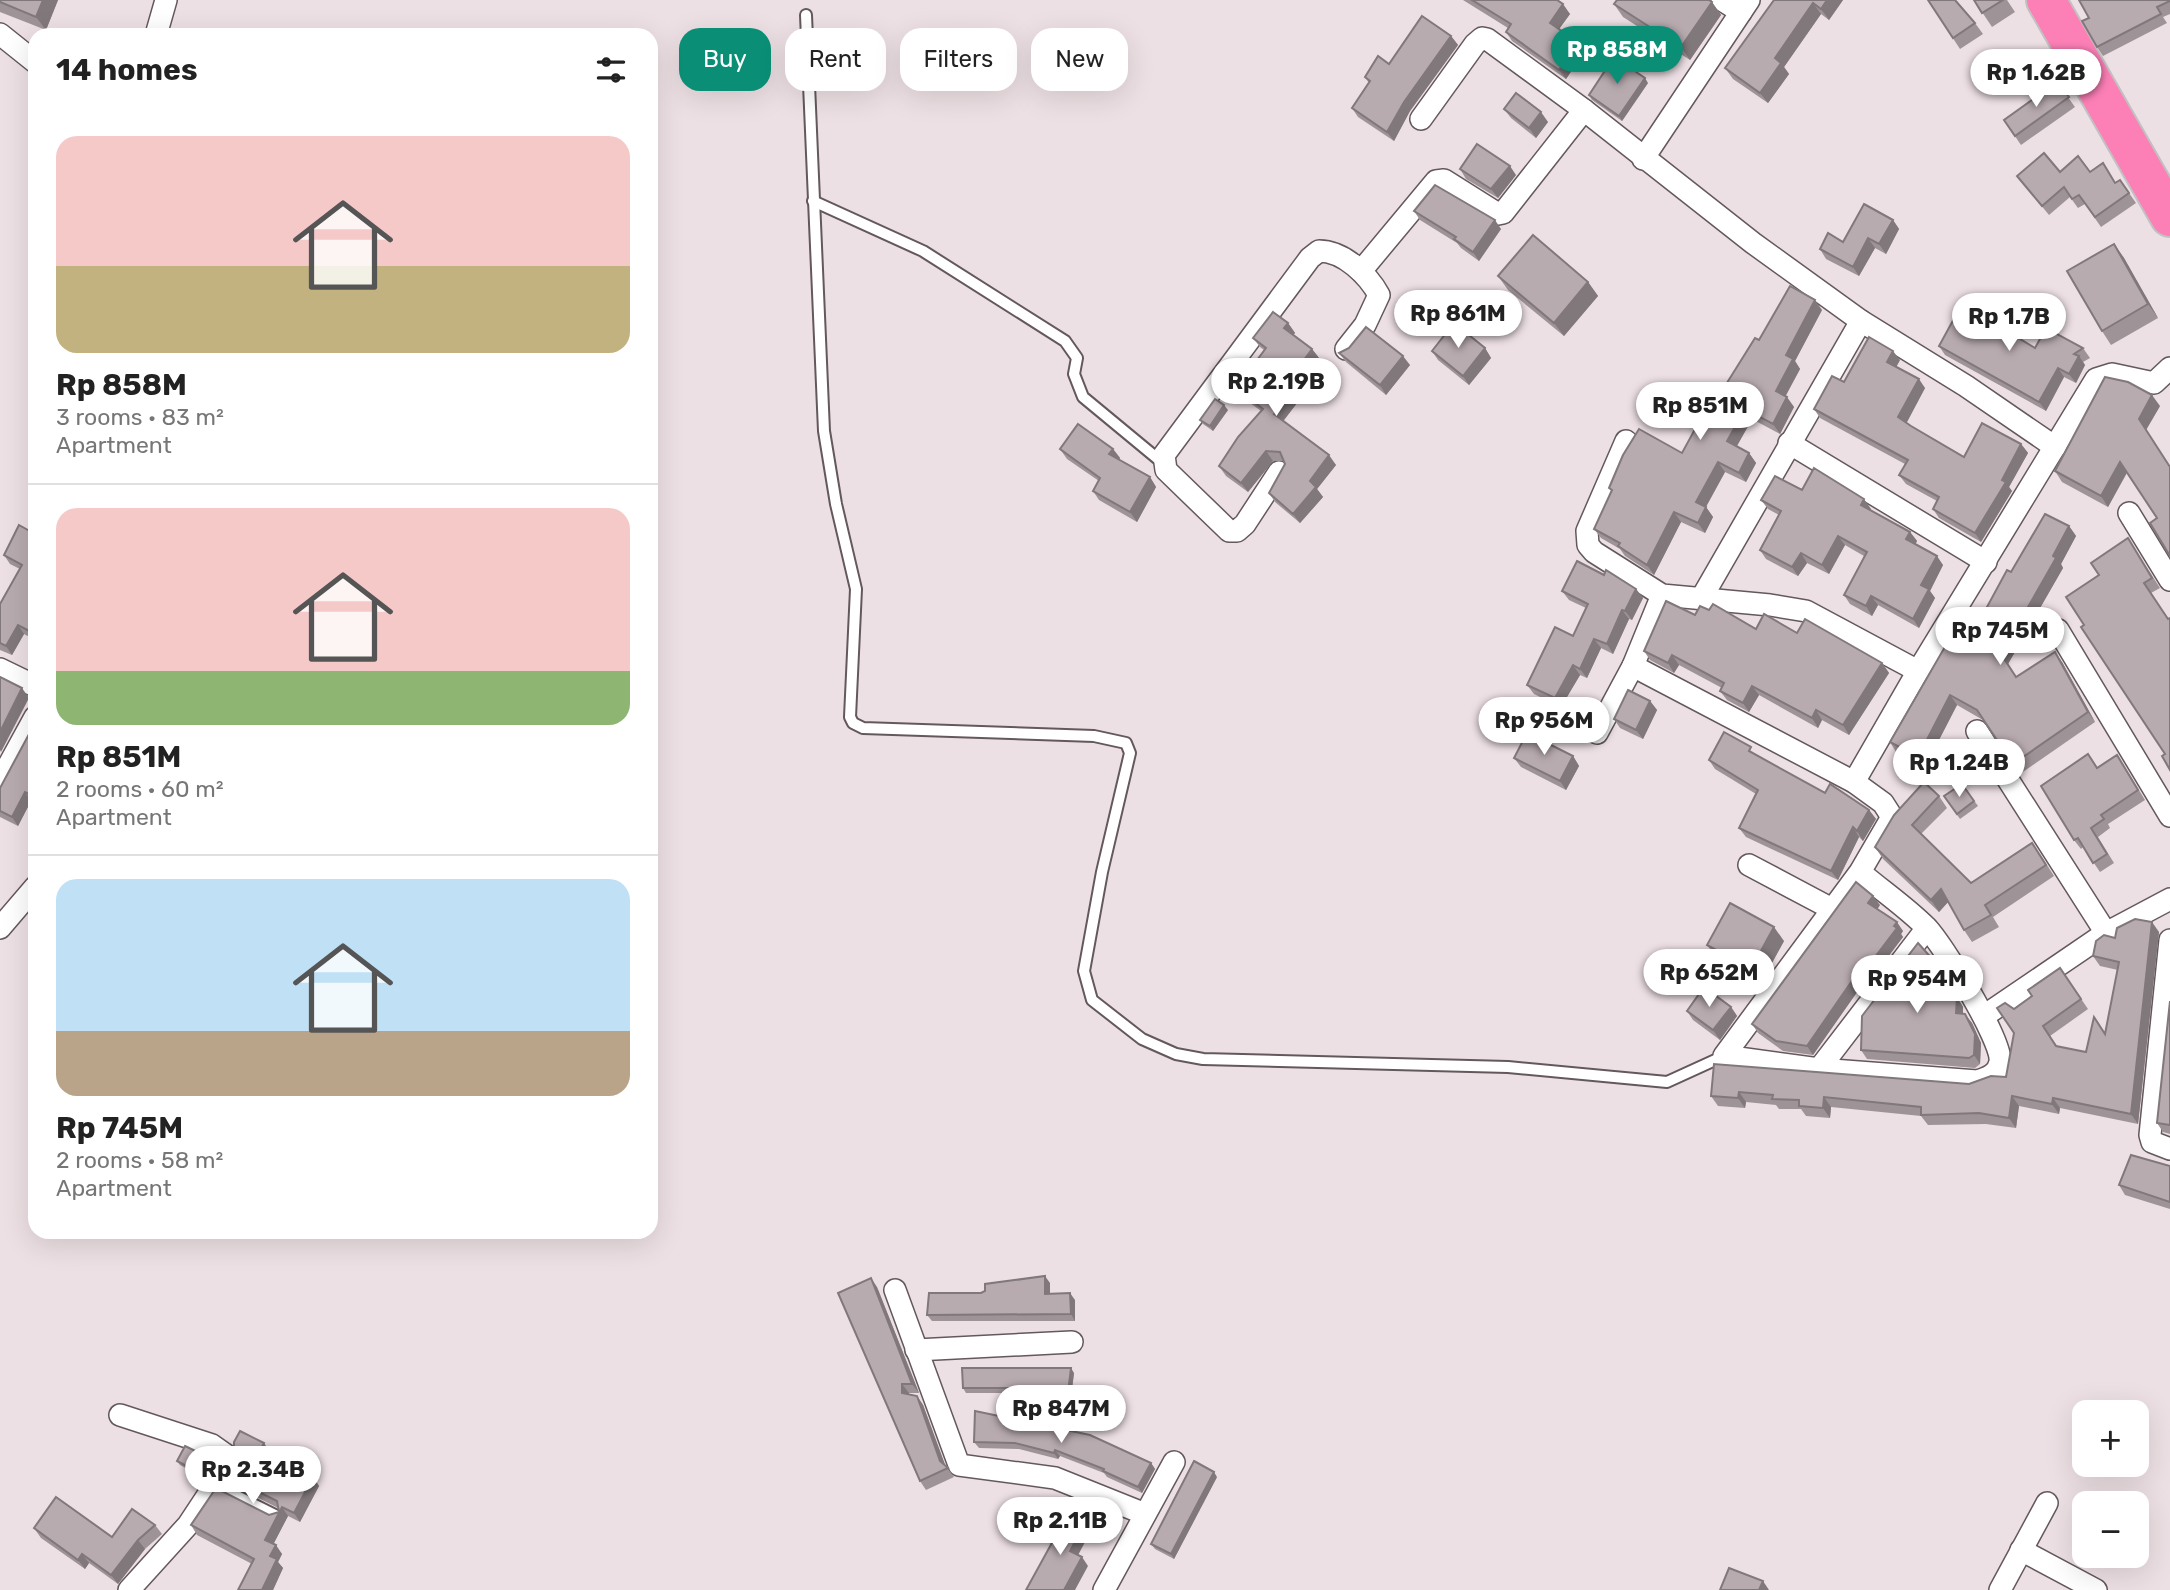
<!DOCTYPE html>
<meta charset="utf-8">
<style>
:root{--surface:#fff;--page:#f2f2f2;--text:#222;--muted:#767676;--line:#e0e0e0;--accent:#0a8e75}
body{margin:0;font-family:Rubik,sans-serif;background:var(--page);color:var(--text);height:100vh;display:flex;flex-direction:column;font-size:26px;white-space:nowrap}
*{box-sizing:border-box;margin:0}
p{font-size:23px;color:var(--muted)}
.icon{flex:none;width:38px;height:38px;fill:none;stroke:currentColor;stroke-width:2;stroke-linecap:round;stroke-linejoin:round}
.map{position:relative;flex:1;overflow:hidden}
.side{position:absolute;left:28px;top:28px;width:630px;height:1211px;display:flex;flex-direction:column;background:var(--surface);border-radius:21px;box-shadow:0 7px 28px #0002}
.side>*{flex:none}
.guide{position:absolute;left:679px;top:28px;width:665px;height:63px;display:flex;gap:14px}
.fabs{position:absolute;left:2072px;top:1400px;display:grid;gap:14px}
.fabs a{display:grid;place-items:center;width:77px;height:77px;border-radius:14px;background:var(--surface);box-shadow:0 7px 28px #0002;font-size:35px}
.price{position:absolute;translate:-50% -60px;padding:0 16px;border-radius:24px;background:#fff;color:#222;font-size:23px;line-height:46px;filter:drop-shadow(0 2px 4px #0008)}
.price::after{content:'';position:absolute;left:50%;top:42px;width:21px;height:16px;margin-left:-10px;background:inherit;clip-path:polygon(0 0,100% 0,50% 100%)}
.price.current{background:var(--accent);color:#fff}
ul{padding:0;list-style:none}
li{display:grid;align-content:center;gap:14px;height:371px;padding:0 28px}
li+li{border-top:2px solid var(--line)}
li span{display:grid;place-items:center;height:217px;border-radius:21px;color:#555}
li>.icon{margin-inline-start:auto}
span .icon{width:126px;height:126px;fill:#fffc;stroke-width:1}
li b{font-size:30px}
h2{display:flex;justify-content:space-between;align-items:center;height:84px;padding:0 28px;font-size:30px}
.chip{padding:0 24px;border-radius:21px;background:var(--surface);box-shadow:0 7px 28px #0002;font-size:24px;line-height:63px}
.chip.current{background:var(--accent);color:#fff}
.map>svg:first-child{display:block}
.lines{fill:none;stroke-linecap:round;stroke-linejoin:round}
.lane-casing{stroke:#63585c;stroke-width:14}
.street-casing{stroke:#63585c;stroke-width:24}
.highway-casing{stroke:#c2c1c1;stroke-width:42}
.lane{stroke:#fff;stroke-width:10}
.street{stroke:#fff;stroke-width:21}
.highway{stroke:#fc7fb6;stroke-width:38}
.wall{fill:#9e9397}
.shaded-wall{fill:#81787b}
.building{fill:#b8abb0;stroke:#81787b;stroke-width:2}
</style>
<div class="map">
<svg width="2170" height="1590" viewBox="0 0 2170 1590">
<rect width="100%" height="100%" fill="#ede0e4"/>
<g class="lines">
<defs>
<g id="lane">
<polyline points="806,15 824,431 836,504 856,589 850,717 853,723 863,728 1094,736 1126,743 1130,753 1102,872 1084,971 1092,1000 1142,1039 1176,1054 1203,1059 1508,1067 1667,1082 1724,1056"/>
<polyline points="813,201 923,251 1065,341 1077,358 1074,374 1083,397 1164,464"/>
<polyline points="215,1485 279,1517"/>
</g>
<g id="street">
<polyline points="1722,0 1741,12"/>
<polyline points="0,34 35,62"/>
<polyline points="156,35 166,0"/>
<polyline points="1421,119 1475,44 1482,38 1487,39 1584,110 1753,243 1861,321 1966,386 2055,447"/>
<polyline points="1643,159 1749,0"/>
<polyline points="1361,271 1436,181 1444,180 1498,214 1503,213 1584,110"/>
<polyline points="1626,441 1587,531 1588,545 1594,552 1662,595 1770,605 1806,611 1918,671"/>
<polyline points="1789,443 1986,562"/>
<path d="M1279 472 1245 524 1237 531H1229L1166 470 1164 455 1310 258 1319 251C1344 251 1368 275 1379 295L1365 325 1346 349"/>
<polyline points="2129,513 2170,580"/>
<polyline points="1701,599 1861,321"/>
<polyline points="2058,630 2170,816"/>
<path d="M1633 666 1854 782 1883 803 1892 817 1860 872 1724 1056 1819 1069 1977 1081C1987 1078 1998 1074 2000 1062 2003 1041 1942 943 1926 927 1906 907 1881 890 1860 872"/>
<polyline points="0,669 35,686"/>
<polyline points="1977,731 2106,933"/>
<polyline points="1597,733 1633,666 1662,595"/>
<polyline points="0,781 35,717"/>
<polyline points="1854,782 1918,671 2096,379 2112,374 2154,383 2170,368"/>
<polyline points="1749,865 1832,909"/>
<polyline points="0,928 35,887"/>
<polyline points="2170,940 2150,1135 2152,1142 2170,1149"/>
<polyline points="1984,1016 2106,933 2170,899"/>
<polyline points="1819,1069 1927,928"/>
<polyline points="895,1290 959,1465 1055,1478 1145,1514"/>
<polyline points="916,1350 1072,1342"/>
<polyline points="120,1415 212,1445 229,1457 229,1463 188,1525 129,1590"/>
<polyline points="2021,1550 2096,1590"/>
<polyline points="1104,1590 1174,1462"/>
<polyline points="2000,1590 2047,1503"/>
</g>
<polyline id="highway" points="2046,0 2170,217"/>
</defs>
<!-- lane casing -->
<use href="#lane" class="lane-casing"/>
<!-- street casing -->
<use href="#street" class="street-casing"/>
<!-- highway casing -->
<use href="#highway" class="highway-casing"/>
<!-- lane -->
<use href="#lane" class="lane"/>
<!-- street -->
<use href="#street" class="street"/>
<!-- highway -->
<use href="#highway" class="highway"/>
</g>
<!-- wall -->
<g class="wall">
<polygon points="0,0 58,0 46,30 0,12"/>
<polygon points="1463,0 1557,0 1570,14 1559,29 1578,42 1585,51 1566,79 1512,41 1506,32 1508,28"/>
<polygon points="1774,0 1843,0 1829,20 1821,14 1784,67 1789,74 1768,103 1733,79 1725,68"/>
<polygon points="1928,0 1975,23 1983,34 1960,49"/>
<polygon points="1974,0 2007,0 2015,12 1992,27"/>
<polygon points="2170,0 2170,14 2163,17 2167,23 2103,56 2097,47 2089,18"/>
<polygon points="1711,1 1721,15 1690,60 1623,17 1614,4"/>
<polygon points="1451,36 1458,45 1410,111 1394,141 1358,117 1352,108 1369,83 1365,77 1389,64"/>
<polygon points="2057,82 2075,107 2021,145 2004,120"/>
<polygon points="1648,83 1622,121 1592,100 1589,95"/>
<polygon points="1504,109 1548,122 1536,138 1511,118"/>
<polygon points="1460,169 1516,175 1498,198 1466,179"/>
<polygon points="2060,172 2090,172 2116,183 2120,180 2136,203 2101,227 2085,204 2078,208 2070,197 2049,215 2017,176"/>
<polygon points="1414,211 1501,229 1479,261 1461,248 1457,243 1420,220"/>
<polygon points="1893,220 1899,229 1886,254 1875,248 1859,276 1826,259 1820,249 1843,242"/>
<polygon points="2114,244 2124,258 2158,318 2111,345 2102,331"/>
<polygon points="1498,276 1588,282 1598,296 1564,336 1508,290"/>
<polygon points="1822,310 1795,361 1800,369 1785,396 1794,407 1780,434 1752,419 1737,446 1749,453 1756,463 1746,482 1725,472 1706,507 1713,517 1705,533 1681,522 1654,575 1625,556 1620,549 1601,538 1594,529 1612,492 1609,488 1682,453 1715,402 1759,340"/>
<polygon points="1288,323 1295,333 1293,335 1312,349 1319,358 1298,386 1304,394 1283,421 1336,465 1317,489 1323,497 1300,523 1275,502 1269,493 1285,464 1284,461 1273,461 1248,492 1226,476 1219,466 1261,411 1242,397 1236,388 1264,350 1260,347 1253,338"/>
<polygon points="1939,346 2083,348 2090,358 2083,362 2085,365 2076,383 2064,377 2046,411 1945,355"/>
<polygon points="1485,348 1491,358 1469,385 1438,360 1432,351"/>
<polygon points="1339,353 1410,365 1386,395 1346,362"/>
<polygon points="1900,360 1896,367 1925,388 1906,423 1911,426 1964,457 2021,444 2028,453 2009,487 2012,491 1981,542 1939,518 1933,509 1937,501 1906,484 1899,475 1905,464 1820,418 1814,409 1844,382"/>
<polygon points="2160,406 2146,430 2157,518 2127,473 2108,507 2062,482 2055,471"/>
<polygon points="1228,410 1213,431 1203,424 1200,420"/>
<polygon points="1060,449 1113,449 1120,458 1119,460 1150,477 1156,487 1137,522 1099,500 1093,491 1099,481 1067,459"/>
<polygon points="1802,490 1871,509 1870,510 1910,532 1917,541 1915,544 1943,565 1930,591 1935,598 1919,628 1878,605 1872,616 1850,604 1844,595 1864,556 1845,545 1829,574 1807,563 1798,576 1766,559 1760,550 1779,515 1768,509 1761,500"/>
<polygon points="2069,526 2076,536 2061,564 2063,568 2008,664 2016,677 2062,662 2095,722 2020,774 1983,720 1957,705 1925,767 1896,752 1890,742 1980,620 2011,572"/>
<polygon points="35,534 35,640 24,634 12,655 0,650 0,604 20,569 10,564 4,555"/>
<polygon points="2128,538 2160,588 2151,593 2165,754 2099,575"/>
<polygon points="1604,575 1636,589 1643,598 1632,620 1629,619 1613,654 1601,648 1587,678 1580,675 1561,707 1534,694 1527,685 1573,636 1586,608 1569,600 1562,591"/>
<polygon points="1709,610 1756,629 1797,633 1882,663 1889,673 1849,735 1822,720 1818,728 1759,695 1749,712 1727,700 1720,691 1722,688 1679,665 1674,673 1650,660 1644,651 1695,615"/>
<polygon points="1650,701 1657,710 1643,739 1620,728 1614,719"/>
<polygon points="35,723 35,803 31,801 18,826 0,817 0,788"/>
<polygon points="1756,755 1825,793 1869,810 1876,819 1863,841 1859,837 1838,880 1746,837 1739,828 1756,794 1715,769 1709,760"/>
<polygon points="1573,756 1579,766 1566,790 1521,767 1514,758"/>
<polygon points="2123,764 2145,800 2108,824 2110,828 2098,837 2114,863 2100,872 2083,847 2081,849 2074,840 2097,768"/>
<polygon points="1962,784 1978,806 1960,819 1944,796"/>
<polygon points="1939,796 1947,808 1921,834 1971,883 2040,854 2054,876 1993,917 1999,927 1972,942 1964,930 1948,902 1939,912 1883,859 1875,847"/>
<polygon points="1880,905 1877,909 1903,931 1901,934 1903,937 1871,979 1869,975 1813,1055 1783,1051 1758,1033 1752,1024"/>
<polygon points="2159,932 2138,1124 2060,1108 2059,1114 2019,1106 2016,1128 1986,1124 1928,1125 1921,1116 1831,1107 1830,1118 1806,1116 1801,1109 1779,1109 1776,1105 1746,1102 1745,1108 1718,1106 1711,1096 1714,1064 1969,1084 2006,1077 2014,1033 2014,1009 2032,996 2060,968 2088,1009 2050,1036 2057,1046 2086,1052 2105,1033 2118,970 2100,966 2093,956 2115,938"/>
<polygon points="1784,941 1761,983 1717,959 1707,945"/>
<polygon points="1936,963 1943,973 1936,982 1948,983 1963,1007 1963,1014 1972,1023 1981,1043 1980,1064 1975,1068 1867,1059 1861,1050"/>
<polygon points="2170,1001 2170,1134 2163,1132 2157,1123"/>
<polygon points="1731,1007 1737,1016 1720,1040 1693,1020 1687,1011"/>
<polygon points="2170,1166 2170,1209 2125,1195 2119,1185"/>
<polygon points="1050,1283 1050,1294 1075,1300 1075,1321 932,1321 927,1315 981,1293"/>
<polygon points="877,1287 919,1393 909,1393 909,1394 917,1396 923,1405 945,1465 954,1477 926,1490 920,1481"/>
<polygon points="1074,1373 1071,1397 1040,1393 966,1393 963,1388"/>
<polygon points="975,1411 1151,1463 1155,1469 1142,1493 1107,1477 1104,1473 1060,1456 1058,1459 1019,1449 979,1448 974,1442"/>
<polygon points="270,1452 269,1454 313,1477 319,1486 300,1522 288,1516 273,1544 282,1554 278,1562 283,1568 273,1590 238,1590 252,1564 197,1535 191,1525 269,1515 279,1512 278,1508 231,1484 224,1475"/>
<polygon points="177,1461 214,1462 204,1478 180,1465"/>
<polygon points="1217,1477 1174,1559 1155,1549 1151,1544"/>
<polygon points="155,1525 162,1534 145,1549 118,1584 89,1563 85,1569 41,1538 34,1528 112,1537"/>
</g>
<!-- shaded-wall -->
<g class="shaded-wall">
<polygon points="43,0 58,0 46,30 36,17"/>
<polygon points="1706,0 1711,0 1710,4 1712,2 1721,15 1690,60 1681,47"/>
<polygon points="1827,0 1843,0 1829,20 1821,9"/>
<polygon points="1813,3 1821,14 1784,67 1789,74 1768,103 1760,93 1775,58"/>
<polygon points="1563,4 1570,14 1557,32 1550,23"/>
<polygon points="1451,36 1458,45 1410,111 1394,141 1387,132 1404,102"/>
<polygon points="1578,42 1585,51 1566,79 1559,70"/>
<polygon points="1645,78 1648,83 1622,121 1619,116"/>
<polygon points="1541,112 1548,122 1536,138 1529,128"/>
<polygon points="1510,166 1516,175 1498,198 1491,189"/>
<polygon points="1495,220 1501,229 1479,261 1473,252"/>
<polygon points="1893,220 1899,229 1886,254 1879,244"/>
<polygon points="1868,238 1875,248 1859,276 1853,267"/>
<polygon points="2114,244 2124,258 2158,318 2148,304"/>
<polygon points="1588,282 1598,296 1564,336 1554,323"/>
<polygon points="1815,300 1822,310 1795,361 1800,369 1783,401 1776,391 1786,355"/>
<polygon points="1288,323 1295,333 1291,338 1284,328"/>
<polygon points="1485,348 1491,358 1469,385 1463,376"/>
<polygon points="1312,349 1319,358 1298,386 1304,394 1281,424 1274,414 1290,379"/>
<polygon points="1893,351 1900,360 1894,371 1887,362"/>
<polygon points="1403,356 1410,365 1386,395 1380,385"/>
<polygon points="2079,356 2085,365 2076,383 2069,374"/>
<polygon points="2058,368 2064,377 2046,411 2039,402"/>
<polygon points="1919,379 1925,388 1905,426 1898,417"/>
<polygon points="2152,395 2160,406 2146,430 2139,419"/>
<polygon points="1787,397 1794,407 1780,434 1773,424"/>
<polygon points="1224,405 1228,410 1213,431 1210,426"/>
<polygon points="1745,409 1752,419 1734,451 1727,441"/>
<polygon points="2021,444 2028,453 2009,487 2012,491 1981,542 1975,533"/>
<polygon points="1113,449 1120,458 1116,464 1109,454"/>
<polygon points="1266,451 1273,461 1248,492 1241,483"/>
<polygon points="1749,453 1756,463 1746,482 1739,473"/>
<polygon points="1329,455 1336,465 1317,489 1323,497 1300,523 1293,514 1310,481"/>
<polygon points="1718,462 1725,472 1703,512 1696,502"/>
<polygon points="2120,462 2127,472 2108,507 2101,496"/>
<polygon points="1150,477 1156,487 1137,522 1130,512"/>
<polygon points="1864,499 1871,509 1868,515 1861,505"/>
<polygon points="1706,507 1713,517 1705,533 1698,523"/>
<polygon points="1674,512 1681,522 1654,575 1647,565"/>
<polygon points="2069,526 2076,536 2061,564 2063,568 2008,664 2023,687 2001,654"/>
<polygon points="1910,532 1917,541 1913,549 1906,539"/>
<polygon points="1838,536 1845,545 1829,574 1822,565"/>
<polygon points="1801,553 1807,563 1798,576 1792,567"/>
<polygon points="1937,556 1943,565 1930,591 1935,598 1919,628 1913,619 1921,585"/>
<polygon points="1636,589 1643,598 1632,620 1625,611"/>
<polygon points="1871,596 1878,605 1872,616 1866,606"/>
<polygon points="1622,610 1629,619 1613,654 1607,644"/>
<polygon points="18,625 24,634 12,655 6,646"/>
<polygon points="1594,639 1601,648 1587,678 1580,669"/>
<polygon points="2055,652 2062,662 2095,722 2088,712"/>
<polygon points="1672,655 1679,665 1674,673 1668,663"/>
<polygon points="1882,663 1889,673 1849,735 1843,725"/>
<polygon points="1573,665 1580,675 1561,707 1555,698"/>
<polygon points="1752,686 1759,695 1749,712 1743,703"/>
<polygon points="22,688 29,698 1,752 0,750 0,732"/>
<polygon points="1950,695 1957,705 1925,767 1918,757"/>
<polygon points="1650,701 1657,710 1643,739 1636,730"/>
<polygon points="1816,710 1822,720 1818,728 1812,718"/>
<polygon points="1573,756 1579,766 1566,790 1560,781"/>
<polygon points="25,792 31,801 18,826 12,817"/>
<polygon points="1869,810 1876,819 1863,841 1857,831"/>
<polygon points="1853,827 1859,837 1838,880 1831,871"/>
<polygon points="1941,889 1949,901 1939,912 1931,900"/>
<polygon points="1873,896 1880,905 1875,913 1868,903"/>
<polygon points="1897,922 1903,931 1901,934 1903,937 1871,979 1869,975 1813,1055 1807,1046 1865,962"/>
<polygon points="2152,922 2159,932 2138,1124 2131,1114"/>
<polygon points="1774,927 1784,941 1761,983 1751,969"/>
<polygon points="1936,963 1943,973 1930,991 1923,982"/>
<polygon points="1948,983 1963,1007 1963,1023 1956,1013"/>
<polygon points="1731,1007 1737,1016 1720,1040 1713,1030"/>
<polygon points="1965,1014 1972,1023 1981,1043 1980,1064 1974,1055"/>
<polygon points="1739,1092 1746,1102 1745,1108 1738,1098"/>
<polygon points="2012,1096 2019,1106 2016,1128 2009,1118"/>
<polygon points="1824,1097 1831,1107 1830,1118 1823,1108"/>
<polygon points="2053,1098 2060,1108 2059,1114 2052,1104"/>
<polygon points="1045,1276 1050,1283 1050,1301 1045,1294"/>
<polygon points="871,1278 877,1287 919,1393 912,1384"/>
<polygon points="1070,1293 1075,1300 1075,1321 1071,1314"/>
<polygon points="1071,1368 1074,1373 1071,1397 1068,1392"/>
<polygon points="902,1384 909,1393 908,1402 902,1393"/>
<polygon points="917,1396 923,1405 947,1470 940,1461"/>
<polygon points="264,1443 270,1452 267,1458 261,1449"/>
<polygon points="1055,1450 1060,1456 1058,1459 1054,1453"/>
<polygon points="210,1458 214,1462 204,1478 200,1473"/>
<polygon points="1151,1463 1155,1469 1142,1493 1138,1487"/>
<polygon points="1214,1472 1217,1477 1174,1559 1171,1554"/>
<polygon points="313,1477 319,1486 300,1522 294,1513"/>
<polygon points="282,1507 288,1516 271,1549 265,1540"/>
<polygon points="1087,1519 1093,1527 1076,1559 1070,1551"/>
<polygon points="138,1540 145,1549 118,1584 111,1575"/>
<polygon points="276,1545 282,1554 278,1562 283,1568 273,1590 262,1590 270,1556"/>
<polygon points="82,1554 89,1563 85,1569 78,1560"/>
<polygon points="1082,1557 1088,1566 1075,1590 1064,1590"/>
<polygon points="1763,1581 1769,1590 1759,1590"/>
</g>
<!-- building -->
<g class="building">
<polygon points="0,0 43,0 36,17 0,2"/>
<polygon points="1472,0 1557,0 1563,4 1550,23 1578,42 1559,70 1506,32 1511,24"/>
<polygon points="1617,0 1709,0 1712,2 1681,47 1614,4"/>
<polygon points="1774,0 1827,0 1821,9 1813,3 1775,58 1781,63 1760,93 1725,68"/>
<polygon points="1928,0 1955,0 1975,23 1953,38"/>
<polygon points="1974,0 2003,0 1982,13"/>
<polygon points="2079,0 2170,0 2170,1 2157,7 2161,14 2097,47 2082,21 2089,18"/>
<polygon points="1422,16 1451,36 1404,102 1387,132 1352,108 1370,81 1365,77 1378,56 1389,64"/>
<polygon points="1614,57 1645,78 1619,116 1589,95"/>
<polygon points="2057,82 2069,97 2015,136 2004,120"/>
<polygon points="1516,93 1541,112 1529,128 1504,109"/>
<polygon points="1477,144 1510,166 1491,189 1460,169"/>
<polygon points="2044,153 2060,172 2078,156 2090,172 2103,163 2115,183 2120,180 2129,193 2095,217 2079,195 2072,199 2064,187 2042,206 2017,176"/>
<polygon points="1435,185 1495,220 1473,252 1454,239 1456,237 1414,211"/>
<polygon points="1864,204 1893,220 1879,244 1868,238 1853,267 1820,249 1828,233 1843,242"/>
<polygon points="1533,235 1588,282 1554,323 1498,276"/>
<polygon points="2114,244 2148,304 2102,331 2067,271"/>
<polygon points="1790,286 1815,300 1786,355 1793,359 1776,391 1787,397 1773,424 1745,409 1727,441 1749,453 1739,473 1718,462 1696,502 1706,507 1698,523 1674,512 1647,565 1618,546 1620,543 1594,529 1612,490 1609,488 1623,455 1639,429 1682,453 1711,400 1715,402 1755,338 1759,340"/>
<polygon points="1962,304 2035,348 2046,328 2083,348 2074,354 2079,356 2069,374 2058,368 2039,402 1939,346"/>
<polygon points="1273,312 1288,323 1284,328 1312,349 1290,379 1297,385 1274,414 1329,455 1310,481 1316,487 1293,514 1269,493 1285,464 1280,452 1266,451 1241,483 1219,466 1238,437 1263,409 1236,388 1266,348 1253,338"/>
<polygon points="1454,323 1485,348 1463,376 1432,351"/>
<polygon points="1366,327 1403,356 1380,385 1339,353 1349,348"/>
<polygon points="1869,337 1893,351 1887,362 1919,379 1898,417 1911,426 1964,457 1982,423 2021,444 2002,480 2006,482 1975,533 1933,509 1939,497 1899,475 1908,460 1814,409 1832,376 1844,382"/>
<polygon points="2105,377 2128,382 2152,395 2139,419 2170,467 2170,556 2150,523 2157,518 2120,462 2101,496 2055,471"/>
<polygon points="1215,399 1224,405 1210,426 1200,420"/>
<polygon points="1078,424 1113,449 1109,454 1150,477 1130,512 1093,491 1100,478 1060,449"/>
<polygon points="1814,468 1864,499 1861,505 1910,532 1906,539 1937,556 1921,585 1929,589 1913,619 1871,596 1866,606 1844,595 1867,552 1838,536 1822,565 1801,553 1792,567 1760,550 1781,511 1761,500 1775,476 1802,490"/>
<polygon points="2045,514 2069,526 2053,556 2056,558 2001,654 2016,677 2055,652 2088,712 2013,764 1977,710 1950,695 1918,757 1890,742 1965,612 1980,620 2007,570 2011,572"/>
<polygon points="19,525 35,534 35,634 18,625 6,646 0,643 0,604 22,565 4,555"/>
<polygon points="2128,538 2152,578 2144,583 2168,619 2170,618 2170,770 2162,756 2165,754 2081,627 2084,625 2066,597 2099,575 2091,563"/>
<polygon points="1577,561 1604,575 1606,570 1636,589 1625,611 1622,610 1607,644 1594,639 1580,669 1573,665 1555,698 1527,685 1555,627 1573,636 1588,604 1562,591"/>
<polygon points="1666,601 1695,615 1700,606 1709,610 1713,604 1756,629 1764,614 1797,633 1805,619 1882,663 1843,725 1816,710 1812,718 1752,686 1743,703 1720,691 1724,683 1672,655 1668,663 1644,651"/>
<polygon points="0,677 22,688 0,732"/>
<polygon points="1628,690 1650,701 1636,730 1614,719"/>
<polygon points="35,723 35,797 25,792 12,817 0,811 0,788"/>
<polygon points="1724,732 1751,747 1749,751 1825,793 1830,784 1869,810 1857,831 1853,827 1831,871 1739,828 1758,790 1709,760"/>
<polygon points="1527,733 1573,756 1560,781 1514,758"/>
<polygon points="2088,754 2097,768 2117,755 2138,790 2101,815 2104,819 2091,828 2107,854 2093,863 2078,838 2074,840 2041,786"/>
<polygon points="1924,782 1939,796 1912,825 1971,883 2032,843 2046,865 1985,905 1991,915 1964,930 1941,889 1931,900 1875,847 1894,815"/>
<polygon points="1962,784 1974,801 1957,814 1944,796"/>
<polygon points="1856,882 1873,896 1868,903 1897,922 1894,926 1897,928 1865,970 1865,962 1807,1046 1776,1041 1752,1024"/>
<polygon points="1730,903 1774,927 1751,969 1707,945"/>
<polygon points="2135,919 2152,922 2131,1114 2053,1098 2052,1104 2012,1096 2009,1118 1979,1113 1921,1115 1921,1107 1824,1097 1823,1108 1799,1106 1799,1100 1772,1099 1773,1095 1739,1092 1738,1098 1711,1096 1714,1064 1969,1084 1991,1076 2006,1077 2014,1033 1997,1008 2005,1003 2014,1009 2032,996 2028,990 2060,968 2081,999 2043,1026 2056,1046 2086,1052 2094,1017 2105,1034 2119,962 2093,956 2096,941 2104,935 2115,938 2117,928"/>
<polygon points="1918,943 1936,963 1923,982 1948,983 1957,998 1956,1013 1965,1014 1975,1034 1974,1055 1969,1058 1861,1050 1862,1016"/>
<polygon points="1704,987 1731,1007 1713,1030 1687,1011"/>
<polygon points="2170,1001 2170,1125 2157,1123"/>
<polygon points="2131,1155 2170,1166 2170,1202 2119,1185"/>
<polygon points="1045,1276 1045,1294 1070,1293 1071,1314 927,1315 929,1293 981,1293 985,1291 985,1284"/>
<polygon points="871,1278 912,1384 902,1384 902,1393 917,1396 940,1461 948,1468 920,1481 838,1293"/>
<polygon points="962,1368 1071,1368 1068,1392 1037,1388 963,1388"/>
<polygon points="975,1411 1090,1435 1151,1463 1138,1487 1103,1471 1104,1469 1055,1450 1054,1453 1015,1443 974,1442"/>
<polygon points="240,1431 264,1443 261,1449 313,1477 294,1513 282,1507 265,1540 276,1545 270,1556 277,1559 262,1590 238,1590 254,1559 191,1525 216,1488 269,1515 279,1512 277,1501 224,1475 234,1460 234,1442"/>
<polygon points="185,1446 210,1458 200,1473 177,1461"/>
<polygon points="1194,1461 1214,1472 1171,1554 1151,1544"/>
<polygon points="56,1497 112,1537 132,1509 155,1525 138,1540 111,1575 82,1554 78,1560 34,1528"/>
<polygon points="1070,1510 1087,1519 1070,1551 1082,1557 1064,1590 1026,1590"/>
<polygon points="1729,1568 1763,1581 1759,1590 1720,1590"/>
</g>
</svg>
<div class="fabs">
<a>+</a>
<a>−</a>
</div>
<b class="price current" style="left:1617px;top:86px">Rp 858M</b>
<b class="price" style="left:2036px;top:109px">Rp 1.62B</b>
<b class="price" style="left:1458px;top:350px">Rp 861M</b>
<b class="price" style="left:2009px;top:353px">Rp 1.7B</b>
<b class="price" style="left:1276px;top:418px">Rp 2.19B</b>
<b class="price" style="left:1700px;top:442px">Rp 851M</b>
<b class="price" style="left:2000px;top:667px">Rp 745M</b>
<b class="price" style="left:1544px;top:757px">Rp 956M</b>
<b class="price" style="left:1959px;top:799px">Rp 1.24B</b>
<b class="price" style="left:1709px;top:1009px">Rp 652M</b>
<b class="price" style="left:1917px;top:1015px">Rp 954M</b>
<b class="price" style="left:1061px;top:1445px">Rp 847M</b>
<b class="price" style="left:253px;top:1506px">Rp 2.34B</b>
<b class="price" style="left:1060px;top:1557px">Rp 2.11B</b>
<div class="guide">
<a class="chip current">Buy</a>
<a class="chip">Rent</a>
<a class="chip">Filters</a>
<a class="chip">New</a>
</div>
<section class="side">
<h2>14 homes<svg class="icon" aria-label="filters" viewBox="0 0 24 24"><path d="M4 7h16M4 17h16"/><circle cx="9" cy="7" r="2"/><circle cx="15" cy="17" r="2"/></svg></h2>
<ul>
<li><span style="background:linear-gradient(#f6c9c9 60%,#c2b280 0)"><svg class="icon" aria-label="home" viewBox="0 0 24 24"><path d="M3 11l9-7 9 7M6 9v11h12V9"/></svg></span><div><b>Rp 858M</b><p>3 rooms · 83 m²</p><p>Apartment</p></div></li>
<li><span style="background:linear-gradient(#f6c9c9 75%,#8fb573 0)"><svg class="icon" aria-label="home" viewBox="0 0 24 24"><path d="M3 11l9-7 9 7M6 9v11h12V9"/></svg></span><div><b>Rp 851M</b><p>2 rooms · 60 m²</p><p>Apartment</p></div></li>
<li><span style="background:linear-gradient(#bfe0f5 70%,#b9a48a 0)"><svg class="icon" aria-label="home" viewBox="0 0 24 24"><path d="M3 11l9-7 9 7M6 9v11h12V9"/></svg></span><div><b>Rp 745M</b><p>2 rooms · 58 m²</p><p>Apartment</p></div></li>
</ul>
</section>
</div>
